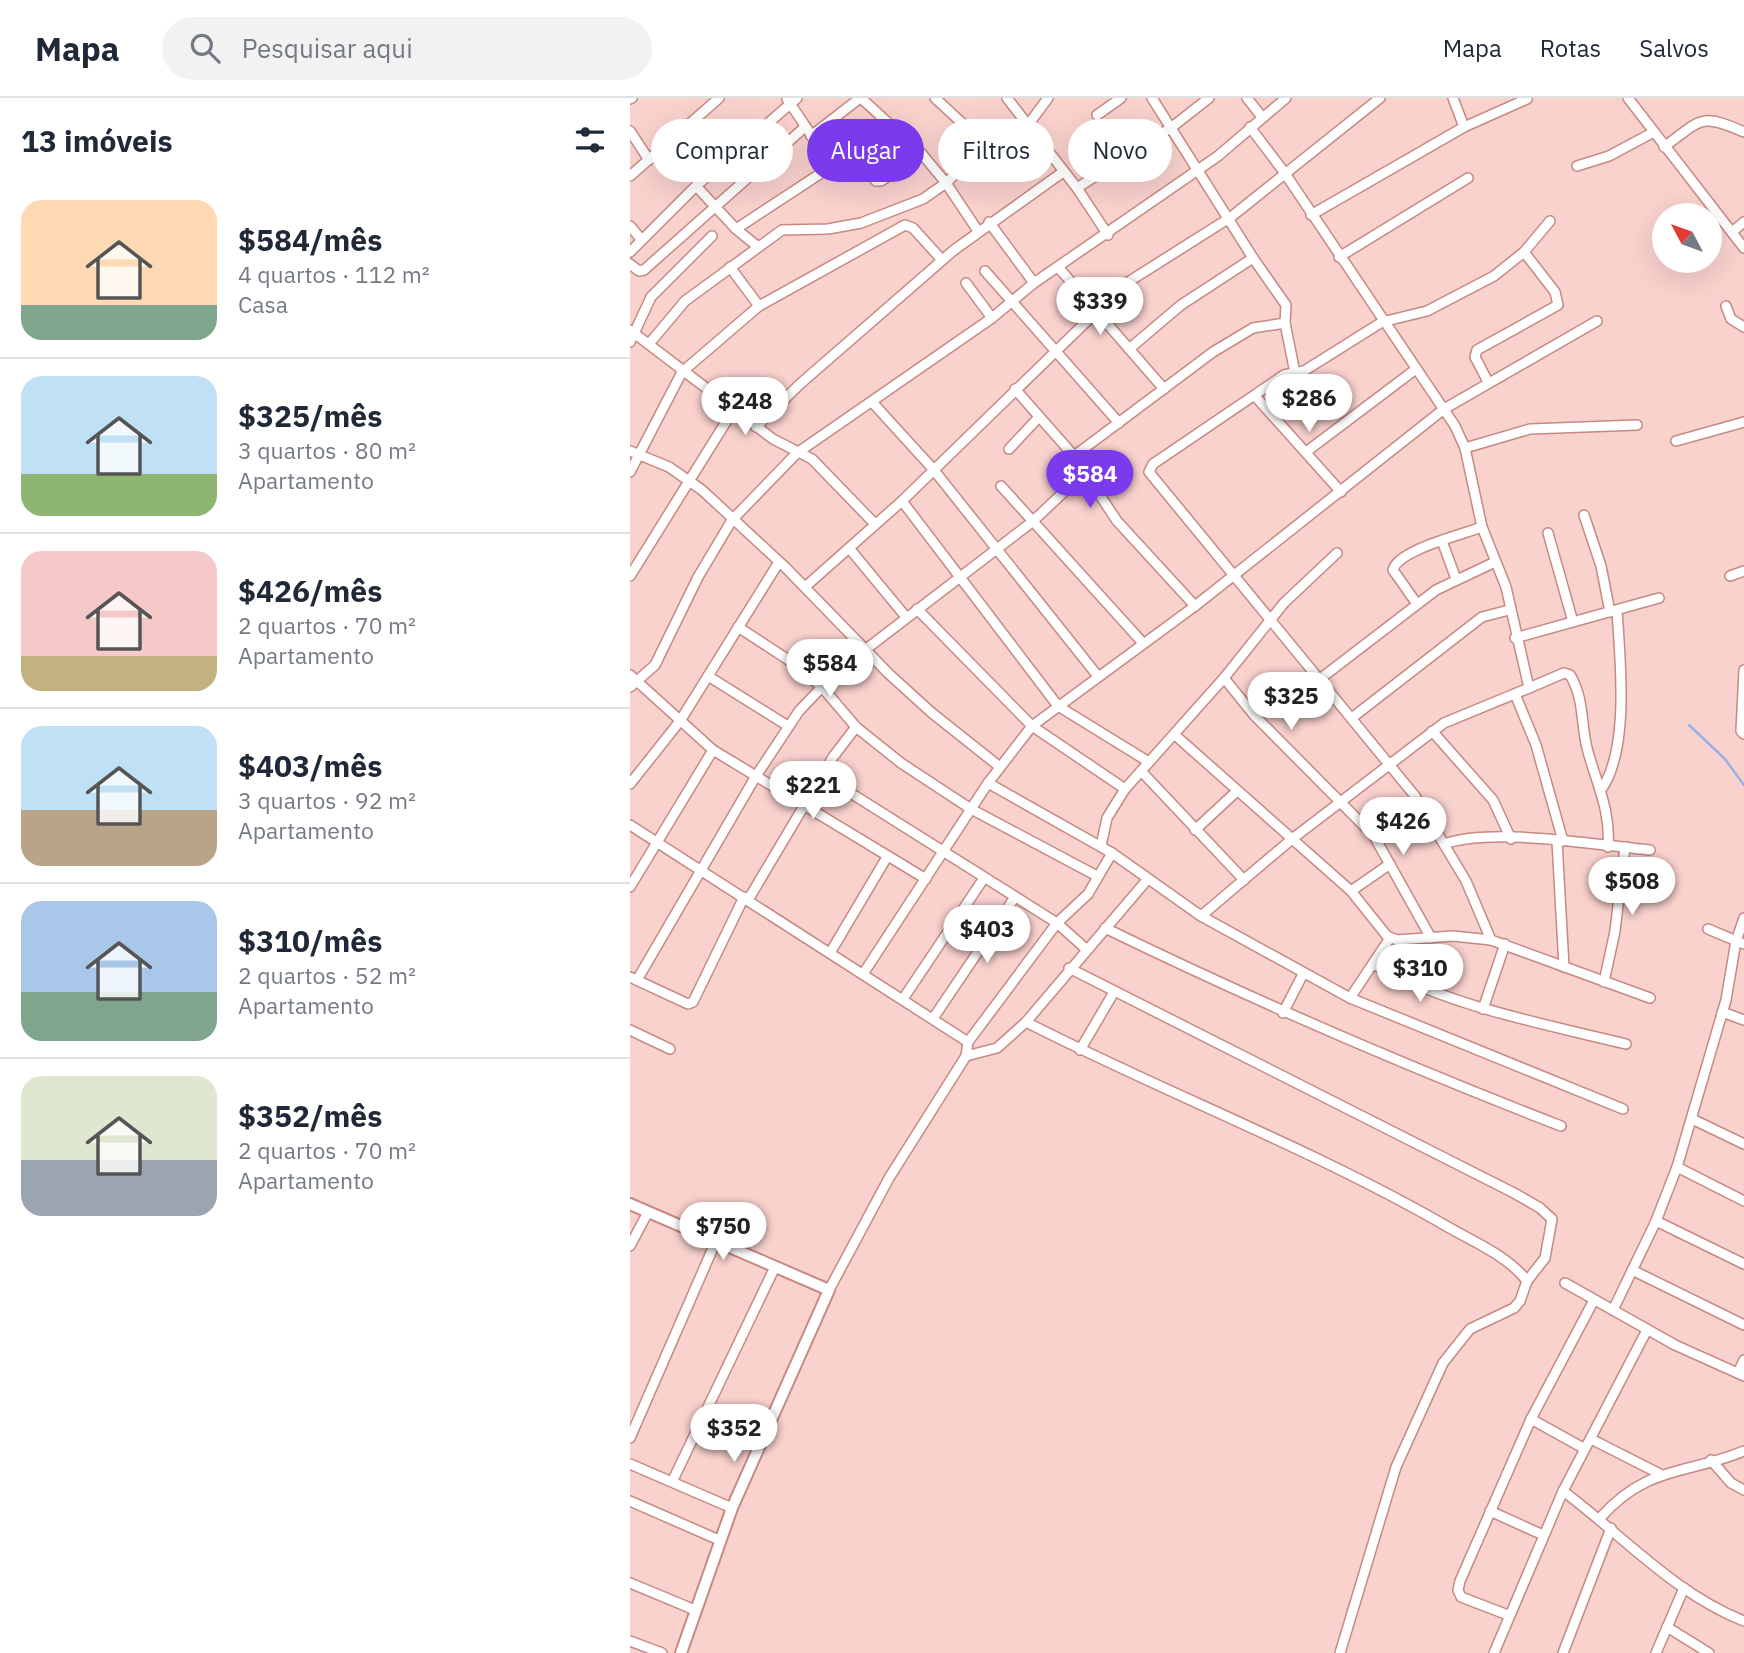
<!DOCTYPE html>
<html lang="pt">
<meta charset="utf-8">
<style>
:root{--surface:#fff;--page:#f2f2f3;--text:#1f2937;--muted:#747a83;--line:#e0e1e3;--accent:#7c3aed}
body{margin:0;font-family:"IBM Plex Sans",sans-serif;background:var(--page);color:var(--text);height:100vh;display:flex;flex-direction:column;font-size:26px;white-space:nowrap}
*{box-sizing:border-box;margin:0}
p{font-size:23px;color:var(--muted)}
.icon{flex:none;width:38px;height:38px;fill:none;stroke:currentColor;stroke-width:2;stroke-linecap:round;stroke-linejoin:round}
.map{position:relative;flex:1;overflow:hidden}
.drawer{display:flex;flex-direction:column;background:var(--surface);width:630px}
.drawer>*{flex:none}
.banner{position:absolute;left:21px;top:21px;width:665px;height:63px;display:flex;gap:14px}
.needle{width:46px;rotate:311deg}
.tools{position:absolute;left:1022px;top:105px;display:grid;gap:14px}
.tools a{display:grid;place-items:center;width:70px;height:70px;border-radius:50%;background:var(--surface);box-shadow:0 7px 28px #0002;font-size:35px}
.price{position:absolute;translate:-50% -60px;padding:0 16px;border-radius:24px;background:#fff;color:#222;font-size:23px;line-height:46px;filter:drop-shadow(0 2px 4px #0008)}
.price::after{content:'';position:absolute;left:50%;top:42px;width:21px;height:16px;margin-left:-10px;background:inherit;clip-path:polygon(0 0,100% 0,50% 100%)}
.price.on{background:var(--accent);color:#fff}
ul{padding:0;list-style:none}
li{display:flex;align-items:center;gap:21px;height:175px;padding:0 21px}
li+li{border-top:2px solid var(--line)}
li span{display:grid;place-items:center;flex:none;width:196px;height:140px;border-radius:21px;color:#555}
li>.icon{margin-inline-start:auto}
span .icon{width:84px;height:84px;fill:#fffc;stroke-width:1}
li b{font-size:30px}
h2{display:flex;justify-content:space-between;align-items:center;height:84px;padding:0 21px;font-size:30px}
.chip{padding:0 24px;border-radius:32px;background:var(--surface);box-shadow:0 7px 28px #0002;font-size:24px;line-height:63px}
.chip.on{background:var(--accent);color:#fff}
header{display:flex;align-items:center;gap:42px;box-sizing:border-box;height:98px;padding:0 35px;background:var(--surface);border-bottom:2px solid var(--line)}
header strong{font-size:33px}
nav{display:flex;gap:38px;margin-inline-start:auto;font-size:24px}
.search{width:490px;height:63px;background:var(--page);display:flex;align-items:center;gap:18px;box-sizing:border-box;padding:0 24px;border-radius:38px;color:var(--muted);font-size:26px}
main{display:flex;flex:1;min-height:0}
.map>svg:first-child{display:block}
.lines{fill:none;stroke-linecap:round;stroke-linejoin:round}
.stream{stroke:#97b1e6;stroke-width:2.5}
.minor-casing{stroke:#c68983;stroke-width:12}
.tertiary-casing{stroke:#c68983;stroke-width:14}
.minor{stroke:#fff;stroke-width:9}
.tertiary{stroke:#fff;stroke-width:10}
</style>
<header>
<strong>Mapa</strong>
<div class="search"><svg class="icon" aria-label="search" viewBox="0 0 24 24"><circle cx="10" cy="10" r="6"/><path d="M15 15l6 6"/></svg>Pesquisar aqui</div>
<nav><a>Mapa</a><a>Rotas</a><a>Salvos</a></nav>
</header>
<main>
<section class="drawer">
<h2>13 imóveis<svg class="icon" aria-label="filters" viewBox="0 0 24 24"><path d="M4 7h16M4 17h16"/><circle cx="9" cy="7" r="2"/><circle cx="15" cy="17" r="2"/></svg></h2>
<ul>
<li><span style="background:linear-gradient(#ffd9b3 75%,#7fa58c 0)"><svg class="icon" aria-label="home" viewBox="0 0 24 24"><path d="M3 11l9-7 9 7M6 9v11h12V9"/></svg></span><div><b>$584/mês</b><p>4 quartos · 112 m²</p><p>Casa</p></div></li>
<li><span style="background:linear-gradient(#bfe0f5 70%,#8fb573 0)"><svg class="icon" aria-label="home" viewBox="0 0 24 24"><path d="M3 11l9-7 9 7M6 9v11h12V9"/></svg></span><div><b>$325/mês</b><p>3 quartos · 80 m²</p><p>Apartamento</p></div></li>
<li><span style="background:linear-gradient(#f6c9c9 75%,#c2b280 0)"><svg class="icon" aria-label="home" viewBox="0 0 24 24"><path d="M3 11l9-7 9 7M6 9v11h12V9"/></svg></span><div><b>$426/mês</b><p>2 quartos · 70 m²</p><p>Apartamento</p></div></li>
<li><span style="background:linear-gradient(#bfe0f5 60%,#b9a48a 0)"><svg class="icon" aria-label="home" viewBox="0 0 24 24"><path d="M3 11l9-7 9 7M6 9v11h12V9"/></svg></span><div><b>$403/mês</b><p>3 quartos · 92 m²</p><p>Apartamento</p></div></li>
<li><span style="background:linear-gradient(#a9c7e8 65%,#7fa58c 0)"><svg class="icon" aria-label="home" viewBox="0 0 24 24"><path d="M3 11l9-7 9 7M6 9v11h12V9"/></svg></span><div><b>$310/mês</b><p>2 quartos · 52 m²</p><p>Apartamento</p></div></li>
<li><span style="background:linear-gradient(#dfe7d0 60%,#9aa5b1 0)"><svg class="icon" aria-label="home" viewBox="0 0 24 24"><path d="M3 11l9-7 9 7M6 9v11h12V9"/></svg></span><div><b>$352/mês</b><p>2 quartos · 70 m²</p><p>Apartamento</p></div></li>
</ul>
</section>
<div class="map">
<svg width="1114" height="1555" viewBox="0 0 1114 1555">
<rect width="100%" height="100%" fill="#f9d1cd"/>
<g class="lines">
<!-- stream -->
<polyline class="stream" points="1059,627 1095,661 1114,687"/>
<defs>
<g id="minor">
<polyline points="231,0 292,56 316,85 348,133"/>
<polyline points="305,0 359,50"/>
<polyline points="377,0 447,90 478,137"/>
<polyline points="617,0 632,19"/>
<polyline points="823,0 834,29"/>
<polyline points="998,0 1114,150"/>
<polyline points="0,1 2,0"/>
<polyline points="157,1 203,69"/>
<polyline points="467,17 491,0"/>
<polyline points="398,27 418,0"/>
<polyline points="0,33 19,62"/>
<polyline points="181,38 230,0"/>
<path d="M1034 49C1071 22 1070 14 1114 34"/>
<polyline points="225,54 246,83 251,83 292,56"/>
<polyline points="947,68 979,58 1022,35"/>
<polyline points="0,78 89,0"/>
<polyline points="66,88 106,131 263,28"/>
<polyline points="447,90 542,29 579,0"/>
<polyline points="681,117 834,29 897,1"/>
<polyline points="920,123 894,154 864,178 797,213 752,224 674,273 654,277 523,366 519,374 785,698 836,783 861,842 1020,900"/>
<polyline points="359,124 404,185"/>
<polyline points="0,128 11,141"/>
<polyline points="106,131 127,148"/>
<polyline points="1102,134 1114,124"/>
<polyline points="0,154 66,88 167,0"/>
<polyline points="709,159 838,80"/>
<polyline points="623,160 656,207 655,225"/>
<polyline points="0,166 9,173 14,172 175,29"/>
<polyline points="100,169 129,208"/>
<polyline points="428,169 534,291"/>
<polyline points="355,173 489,325"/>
<polyline points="336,185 362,220"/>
<polyline points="1096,208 1101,221 1114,229"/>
<polyline points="0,232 143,341 182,361 245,426"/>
<polyline points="0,244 21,199 82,138"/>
<polyline points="19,246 55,203 152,132 198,131 231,125 293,101 316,85 344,58 359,50 383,46 402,33"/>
<polyline points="499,251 551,207 623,160 522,0"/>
<polyline points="858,284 845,259 847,252 928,207 925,194 894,154"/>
<polyline points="385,291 444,358 487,423 565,508"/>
<polyline points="625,298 711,394"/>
<polyline points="242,304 303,371 467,577"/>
<polyline points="126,329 170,286 324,152 433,74"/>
<polyline points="1046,343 1114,324"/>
<polyline points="835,350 900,331 1007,327"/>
<polyline points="379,351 409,319"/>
<polyline points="0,353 39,369 72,392 155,469 259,576 302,615 370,669"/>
<polyline points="676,354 786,271"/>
<polyline points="444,358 583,254 623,230 655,225 665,275"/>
<polyline points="0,374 52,274 129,208 275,127 283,130 312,162"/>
<polyline points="371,388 512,544"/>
<polyline points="272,403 428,608 519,664"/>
<polyline points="954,417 971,468 980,514"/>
<polyline points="918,435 943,524"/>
<polyline points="812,443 826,481"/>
<polyline points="219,450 276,519"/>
<polyline points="0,478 104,311"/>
<polyline points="1100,478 1114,473"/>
<polyline points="175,489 272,403 495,186 601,119 750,0"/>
<path d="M787 506 763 472C768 452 831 437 852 429"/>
<polyline points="287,511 402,628 495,691"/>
<polyline points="108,529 157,561 192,589 226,629 271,665 341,711 467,778"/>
<polyline points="885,540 1029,500"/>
<polyline points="1114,572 1111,633 1114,636"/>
<polyline points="0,577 83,652 296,781"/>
<polyline points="78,578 158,628"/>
<polyline points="594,580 624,617 744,738 801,840"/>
<polyline points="690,581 806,492 865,464"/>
<polyline points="0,589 25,567 68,479 102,422 167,355 362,220 404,185 588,58 656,0"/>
<path d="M899 590 934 575 940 577C954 599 951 626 957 650 966 685 981 712 978 749"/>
<polyline points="885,596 906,647 933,743"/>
<polyline points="723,619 852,519 879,512"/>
<polyline points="802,633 863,702 881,741"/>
<polyline points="545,637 721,793 757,838 767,842 823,838 861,842"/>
<polyline points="511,673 614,782"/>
<polyline points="192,677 427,825 457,852"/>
<polyline points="358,685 482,755 571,818 720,900 993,1011"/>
<polyline points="0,686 50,623 149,464"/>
<path d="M971 692C1000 651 990 562 987 512"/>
<polyline points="0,727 338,944 336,958 259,1080 199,1192"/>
<polyline points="565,732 607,693"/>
<polyline points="927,743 934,869"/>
<path d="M814 746C864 729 966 747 1020 752"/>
<polyline points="471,748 477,720 495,691 594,580 654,505 707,455"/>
<polyline points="0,789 83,652"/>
<polyline points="721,793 760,766"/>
<polyline points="118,802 203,659 226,629"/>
<polyline points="571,818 662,741 814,625 899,590 876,489 852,429 835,350 825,328 654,74 620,29"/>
<path d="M475 830C625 903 776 968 931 1028"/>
<polyline points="1078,831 1114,846"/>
<polyline points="200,855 257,759"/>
<path d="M743 866C822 909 910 925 996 946"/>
<polyline points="439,870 884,1095 910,1110 922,1121 915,1160 897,1183 890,1203 884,1210 840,1231 813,1265 766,1369 710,1555"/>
<polyline points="233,876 358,685 402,628 565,508 814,311 967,223"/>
<polyline points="0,879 58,906 63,904 114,799"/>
<polyline points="7,882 126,678 169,613 192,589 235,552 402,424 454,375"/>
<polyline points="974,884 985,833 995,749"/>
<polyline points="720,900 760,840"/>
<polyline points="273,901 354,780"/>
<polyline points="853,911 875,846"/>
<polyline points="1092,914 1114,922"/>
<polyline points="653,915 673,876"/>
<polyline points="304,919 385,799"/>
<path d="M396 924C535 995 683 1051 818 1129 844 1144 878 1158 897 1183"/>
<polyline points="0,932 40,951"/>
<polyline points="338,944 427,825 458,796 482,755"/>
<polyline points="450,952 484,894"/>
<polyline points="336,958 367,950 396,924 517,782"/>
<polyline points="1062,1021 1114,1046"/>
<polyline points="1047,1069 1114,1103"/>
<polyline points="1026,1123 1114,1166"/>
<polyline points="0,1148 18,1114"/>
<polyline points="1002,1172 1114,1227"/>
<polyline points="935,1185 1045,1247 1114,1278"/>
<polyline points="983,1212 1026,1123 1047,1069 1096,902 1106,843 1114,820"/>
<polyline points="1108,1275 1114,1262"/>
<polyline points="901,1321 955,1351"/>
<polyline points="0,1340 86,1143"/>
<polyline points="961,1341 1030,1376"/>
<polyline points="1081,1362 1101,1385 1114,1392"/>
<polyline points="0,1366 102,1410"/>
<polyline points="43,1382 145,1169"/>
<path d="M933 1393C992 1437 1045 1496 1114 1523"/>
<polyline points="0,1403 89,1442"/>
<polyline points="860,1413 913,1437"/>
<path d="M970 1420C1017 1367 1056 1377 1114 1353"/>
<polyline points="0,1485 65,1512"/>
<polyline points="878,1517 831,1499 828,1492 830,1483 901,1321 964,1202"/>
<polyline points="1037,1529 1079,1555"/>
<polyline points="0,1543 32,1555"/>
<polyline points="864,1555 933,1393 1017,1232"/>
<polyline points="933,1555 981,1430"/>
<polyline points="1026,1555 1054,1490"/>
</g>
<polyline id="tertiary" points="0,1106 199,1192 102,1410 51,1555"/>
</defs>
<!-- minor casing -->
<use href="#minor" class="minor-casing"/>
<!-- tertiary casing -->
<use href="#tertiary" class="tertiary-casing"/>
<!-- minor -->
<use href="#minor" class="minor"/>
<!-- tertiary -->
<use href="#tertiary" class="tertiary"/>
</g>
</svg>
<div class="tools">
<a><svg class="needle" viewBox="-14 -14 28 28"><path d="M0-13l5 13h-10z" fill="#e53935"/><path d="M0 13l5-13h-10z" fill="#747a83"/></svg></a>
</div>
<b class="price" style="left:470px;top:239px">$339</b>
<b class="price" style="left:679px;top:336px">$286</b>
<b class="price" style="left:115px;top:339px">$248</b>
<b class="price on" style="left:460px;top:412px">$584</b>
<b class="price" style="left:200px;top:601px">$584</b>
<b class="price" style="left:661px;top:634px">$325</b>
<b class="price" style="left:183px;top:723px">$221</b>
<b class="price" style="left:773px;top:759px">$426</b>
<b class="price" style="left:1002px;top:819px">$508</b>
<b class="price" style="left:357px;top:867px">$403</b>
<b class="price" style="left:790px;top:906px">$310</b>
<b class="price" style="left:93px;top:1164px">$750</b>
<b class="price" style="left:104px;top:1366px">$352</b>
<div class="banner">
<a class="chip">Comprar</a>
<a class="chip on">Alugar</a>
<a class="chip">Filtros</a>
<a class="chip">Novo</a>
</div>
</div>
</main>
